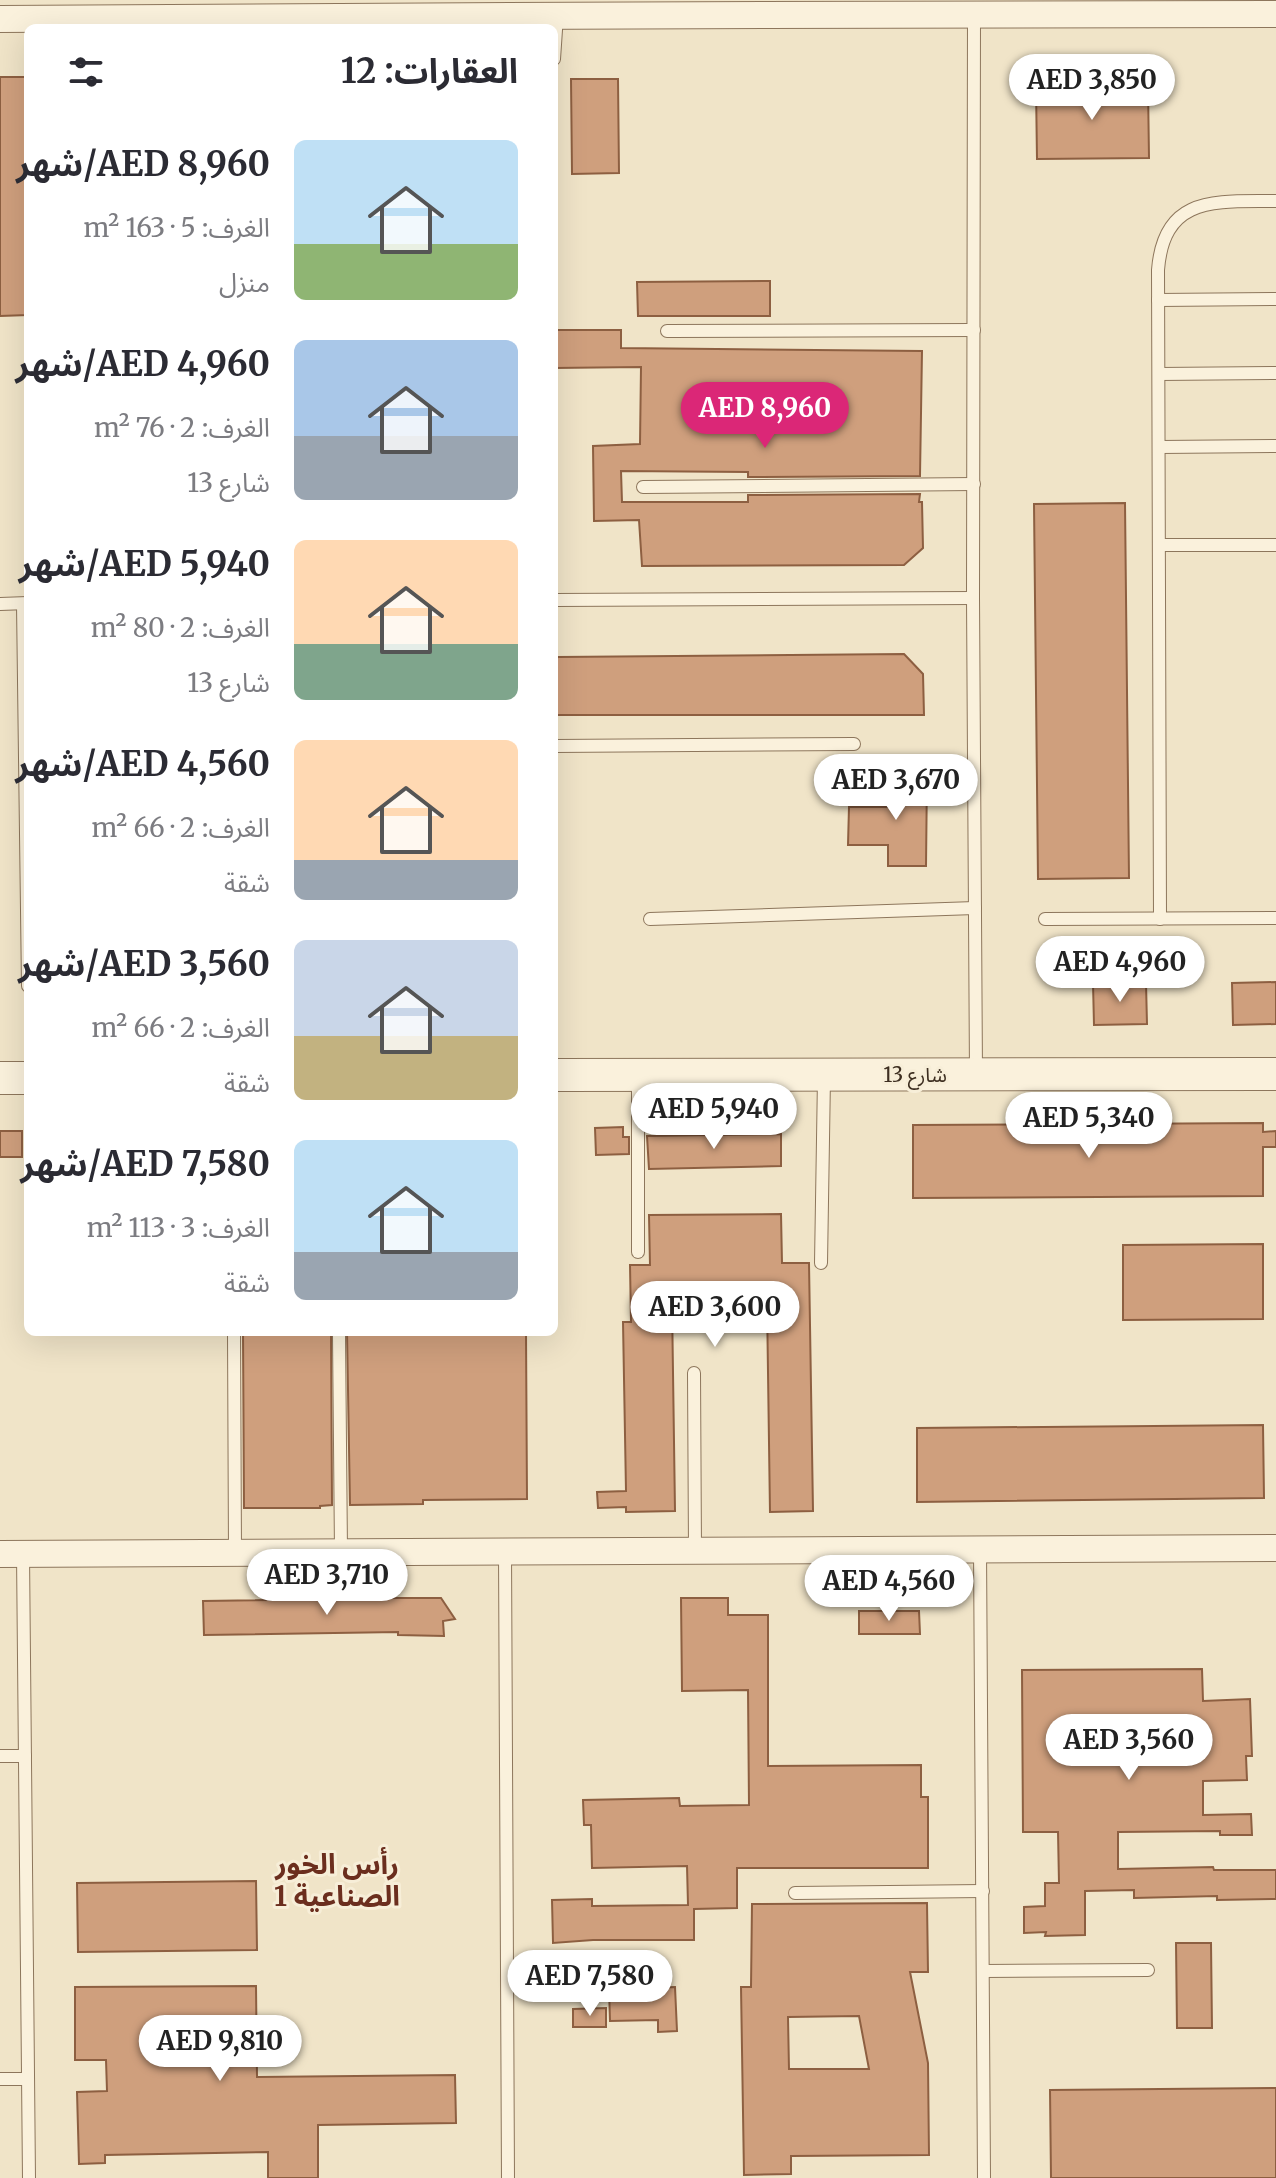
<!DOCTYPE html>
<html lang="ar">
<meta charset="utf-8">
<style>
:root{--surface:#fff;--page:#f7f7f7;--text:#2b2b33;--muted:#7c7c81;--accent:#db2777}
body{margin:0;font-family:Merriweather,"Noto Sans Arabic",serif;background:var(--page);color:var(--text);direction:rtl;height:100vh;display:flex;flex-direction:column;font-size:30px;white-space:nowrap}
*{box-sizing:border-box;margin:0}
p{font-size:26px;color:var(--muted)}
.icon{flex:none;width:44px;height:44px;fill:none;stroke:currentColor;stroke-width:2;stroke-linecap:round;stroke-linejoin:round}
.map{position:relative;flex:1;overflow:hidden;direction:ltr}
.details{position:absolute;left:24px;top:24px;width:534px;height:1312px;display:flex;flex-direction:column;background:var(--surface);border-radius:12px;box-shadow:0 8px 32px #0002;direction:rtl}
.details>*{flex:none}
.price{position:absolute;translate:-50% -68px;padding:0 18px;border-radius:28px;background:#fff;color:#222;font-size:26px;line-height:52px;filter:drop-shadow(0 2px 4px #0008)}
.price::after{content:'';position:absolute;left:50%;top:48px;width:24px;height:18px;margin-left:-12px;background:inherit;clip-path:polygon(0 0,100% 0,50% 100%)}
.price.on{background:var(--accent);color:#fff}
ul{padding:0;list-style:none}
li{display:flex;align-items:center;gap:24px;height:200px;padding:0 40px}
li span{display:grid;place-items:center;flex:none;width:224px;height:160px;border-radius:12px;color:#555}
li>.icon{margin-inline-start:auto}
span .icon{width:96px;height:96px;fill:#fffc;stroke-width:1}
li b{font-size:34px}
h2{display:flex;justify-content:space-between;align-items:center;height:96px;padding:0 40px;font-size:34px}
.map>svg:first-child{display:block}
.building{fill:#cf9f7d;stroke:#8d5f41;stroke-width:2;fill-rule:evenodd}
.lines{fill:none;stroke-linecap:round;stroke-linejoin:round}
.service-casing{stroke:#8d765c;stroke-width:14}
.minor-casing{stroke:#8d765c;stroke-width:28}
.tertiary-casing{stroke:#8d765c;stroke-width:34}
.service{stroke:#faf1dc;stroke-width:12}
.minor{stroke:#faf1dc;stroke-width:26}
.tertiary{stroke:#faf1dc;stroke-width:32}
.labels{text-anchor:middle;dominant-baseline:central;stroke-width:6;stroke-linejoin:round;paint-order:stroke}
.street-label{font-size:20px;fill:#3d2e20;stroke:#f7eed8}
.district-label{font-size:28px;font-weight:bold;fill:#6b2e1e;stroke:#f7eed8}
</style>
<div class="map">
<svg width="1276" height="2178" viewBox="0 0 1276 2178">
<rect width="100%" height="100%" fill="#f0e4c8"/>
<!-- building -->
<g class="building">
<polygon points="0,77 28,77 28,315 0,316"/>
<polygon points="571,79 618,79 619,173 572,174"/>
<polygon points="1148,86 1149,158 1037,159 1036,87"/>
<polygon points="770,281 770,316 638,316 637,282"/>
<polygon points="554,330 621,330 621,348 922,351 920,476 748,477 748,472 621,471 622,502 748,502 748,495 920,494 919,502 922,502 923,548 904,565 642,566 639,520 594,521 593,446 640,444 641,367 554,368"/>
<polygon points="1125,503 1129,878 1038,879 1034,504"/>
<polygon points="904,654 923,674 924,715 554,715 554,662 558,657"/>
<polygon points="889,774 927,774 926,866 888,866 888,845 848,845 849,807 889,807"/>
<polygon points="1276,982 1276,1024 1233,1025 1232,983"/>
<polygon points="1093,983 1146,983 1147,1024 1094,1025"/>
<polygon points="1263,1123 1263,1132 1276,1131 1276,1147 1263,1147 1263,1196 913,1198 913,1125"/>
<polygon points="623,1127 623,1137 629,1137 629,1154 596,1155 595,1128"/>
<rect x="0" y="1131" width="22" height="26"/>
<polygon points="781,1134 781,1166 649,1169 647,1136"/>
<polygon points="781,1214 782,1263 809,1263 813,1511 770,1512 767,1302 672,1303 675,1511 626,1512 626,1507 598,1508 597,1492 626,1491 623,1322 631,1322 630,1265 650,1265 649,1215"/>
<polygon points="1263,1244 1263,1319 1123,1320 1123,1245"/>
<polygon points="243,1332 331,1332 332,1505 320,1506 320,1508 244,1508"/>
<polygon points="347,1332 526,1332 527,1499 423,1500 423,1504 350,1505"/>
<polygon points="1263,1425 1264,1498 917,1502 917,1428"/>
<polygon points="398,1598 441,1598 455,1619 443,1621 444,1636 398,1635 398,1632 204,1635 203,1601"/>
<polygon points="681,1598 728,1598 728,1615 768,1615 768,1766 921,1765 921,1797 928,1797 928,1868 737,1868 737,1908 694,1909 694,1940 593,1940 553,1943 552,1900 592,1899 592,1906 688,1905 687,1866 592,1868 591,1825 584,1825 583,1800 679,1798 680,1806 749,1805 748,1690 682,1691"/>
<polygon points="859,1611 919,1611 920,1634 859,1634"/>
<polygon points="1202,1669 1203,1701 1250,1699 1252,1756 1246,1756 1247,1780 1203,1781 1203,1815 1251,1814 1252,1835 1220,1835 1220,1831 1118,1832 1118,1869 1213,1867 1214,1870 1276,1870 1276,1899 1217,1900 1217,1896 1134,1898 1134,1890 1085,1891 1085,1935 1045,1936 1046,1932 1024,1933 1024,1907 1045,1906 1045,1883 1059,1883 1058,1832 1023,1832 1022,1670"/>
<polygon points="256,1881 257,1950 78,1952 77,1883"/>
<path d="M927 1903 928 1972H910L928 2063 929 2155 791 2156V2174L744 2175 741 1987H751L752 1904ZM859 2016 869 2069H789L788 2017Z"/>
<polygon points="1176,1943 1211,1943 1212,2028 1177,2028"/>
<polygon points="256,1986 257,2077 455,2075 456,2123 318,2125 318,2178 268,2178 268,2152 105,2155 105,2163 79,2164 77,2092 107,2091 106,2060 75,2060 75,1987"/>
<polygon points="675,1987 677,2031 658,2032 658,2020 610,2021 609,1989"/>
<polygon points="606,2008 606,2027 573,2027 573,2009"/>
<polygon points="1276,2088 1276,2178 1051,2178 1050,2090"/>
</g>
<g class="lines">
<defs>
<g id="service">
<polyline points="974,13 973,598 976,1074"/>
<polyline points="554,59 557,15"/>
<polyline points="1158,300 1276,299"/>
<polyline points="667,331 974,330"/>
<polyline points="1159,374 1276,373"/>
<polyline points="1160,447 1276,446"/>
<polyline points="643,487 974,484"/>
<polyline points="1160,545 1276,545"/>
<polyline points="554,600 973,598"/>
<polyline points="0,604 28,603"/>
<polyline points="23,604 28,986"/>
<polyline points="554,746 854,744"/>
<polyline points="650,919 975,908"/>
<polyline points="1045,919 1276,918"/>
<path d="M1160 919 1158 270C1164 194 1217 202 1276 201"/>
<polyline points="638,1252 638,1078"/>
<polyline points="821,1263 824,1077"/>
<polyline points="234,1332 235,1553"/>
<polyline points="339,1335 341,1552"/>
<polyline points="694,1373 695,1550"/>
<polyline points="980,1549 984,2178"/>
<polyline points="505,1552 508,2178"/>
<polyline points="23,1554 29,2178"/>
<polyline points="0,1756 25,1756"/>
<polyline points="795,1893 983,1891"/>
<polyline points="984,1971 1148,1970"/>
<polyline points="0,2079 28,2079"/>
</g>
<g id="minor">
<path d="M0 19C425 17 851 13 1276 14"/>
<polyline points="0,1554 1276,1548"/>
</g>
<g id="tertiary">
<polyline points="554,1075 1276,1074"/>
<polyline points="0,1078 28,1078"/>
</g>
</defs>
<!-- service casing -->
<use href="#service" class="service-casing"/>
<!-- minor casing -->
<use href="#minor" class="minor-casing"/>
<!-- tertiary casing -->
<use href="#tertiary" class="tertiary-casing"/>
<!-- service -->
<use href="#service" class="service"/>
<!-- minor -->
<use href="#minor" class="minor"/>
<!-- tertiary -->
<use href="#tertiary" class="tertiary"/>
</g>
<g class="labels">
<!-- street labels -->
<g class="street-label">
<text x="915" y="1074">شارع 13</text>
</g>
<!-- district labels -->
<g class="district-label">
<text x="337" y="1864">رأس الخور<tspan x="337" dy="32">الصناعية 1</tspan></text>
</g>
</g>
</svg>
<b class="price" style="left:1092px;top:122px">AED 3,850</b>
<b class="price on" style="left:765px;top:450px">AED 8,960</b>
<b class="price" style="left:896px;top:822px">AED 3,670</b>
<b class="price" style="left:1120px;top:1004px">AED 4,960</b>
<b class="price" style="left:714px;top:1151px">AED 5,940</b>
<b class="price" style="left:1089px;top:1160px">AED 5,340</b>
<b class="price" style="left:715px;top:1349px">AED 3,600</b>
<b class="price" style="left:327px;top:1617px">AED 3,710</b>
<b class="price" style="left:889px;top:1623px">AED 4,560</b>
<b class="price" style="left:1129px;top:1782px">AED 3,560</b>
<b class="price" style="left:590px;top:2018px">AED 7,580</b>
<b class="price" style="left:220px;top:2083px">AED 9,810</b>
<section class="details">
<h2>العقارات: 12<svg class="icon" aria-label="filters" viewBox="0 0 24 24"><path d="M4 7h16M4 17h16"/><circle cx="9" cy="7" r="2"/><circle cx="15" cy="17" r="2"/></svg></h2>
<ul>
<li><span style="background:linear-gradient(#bfe0f5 65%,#8fb573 0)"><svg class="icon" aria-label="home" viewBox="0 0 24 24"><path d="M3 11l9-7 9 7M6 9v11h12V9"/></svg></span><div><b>AED 8,960/شهر</b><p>الغرف: 5 · 163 m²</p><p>منزل</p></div></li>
<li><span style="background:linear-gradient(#a9c7e8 60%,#9aa5b1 0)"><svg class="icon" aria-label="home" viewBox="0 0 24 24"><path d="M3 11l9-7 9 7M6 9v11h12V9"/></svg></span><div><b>AED 4,960/شهر</b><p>الغرف: 2 · 76 m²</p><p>شارع 13</p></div></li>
<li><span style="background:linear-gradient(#ffd9b3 65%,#7fa58c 0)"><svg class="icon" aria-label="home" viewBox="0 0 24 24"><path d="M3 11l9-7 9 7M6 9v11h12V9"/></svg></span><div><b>AED 5,940/شهر</b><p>الغرف: 2 · 80 m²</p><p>شارع 13</p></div></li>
<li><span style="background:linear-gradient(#ffd9b3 75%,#9aa5b1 0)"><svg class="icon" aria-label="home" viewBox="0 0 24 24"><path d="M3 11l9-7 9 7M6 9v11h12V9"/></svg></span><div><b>AED 4,560/شهر</b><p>الغرف: 2 · 66 m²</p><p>شقة</p></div></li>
<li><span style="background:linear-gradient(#c9d6e8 60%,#c2b280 0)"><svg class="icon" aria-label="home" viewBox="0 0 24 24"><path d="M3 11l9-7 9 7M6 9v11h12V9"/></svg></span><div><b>AED 3,560/شهر</b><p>الغرف: 2 · 66 m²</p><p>شقة</p></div></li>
<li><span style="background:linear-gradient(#bfe0f5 70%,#9aa5b1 0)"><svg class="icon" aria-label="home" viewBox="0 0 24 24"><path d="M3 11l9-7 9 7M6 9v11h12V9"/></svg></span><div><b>AED 7,580/شهر</b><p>الغرف: 3 · 113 m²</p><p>شقة</p></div></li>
</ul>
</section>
</div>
